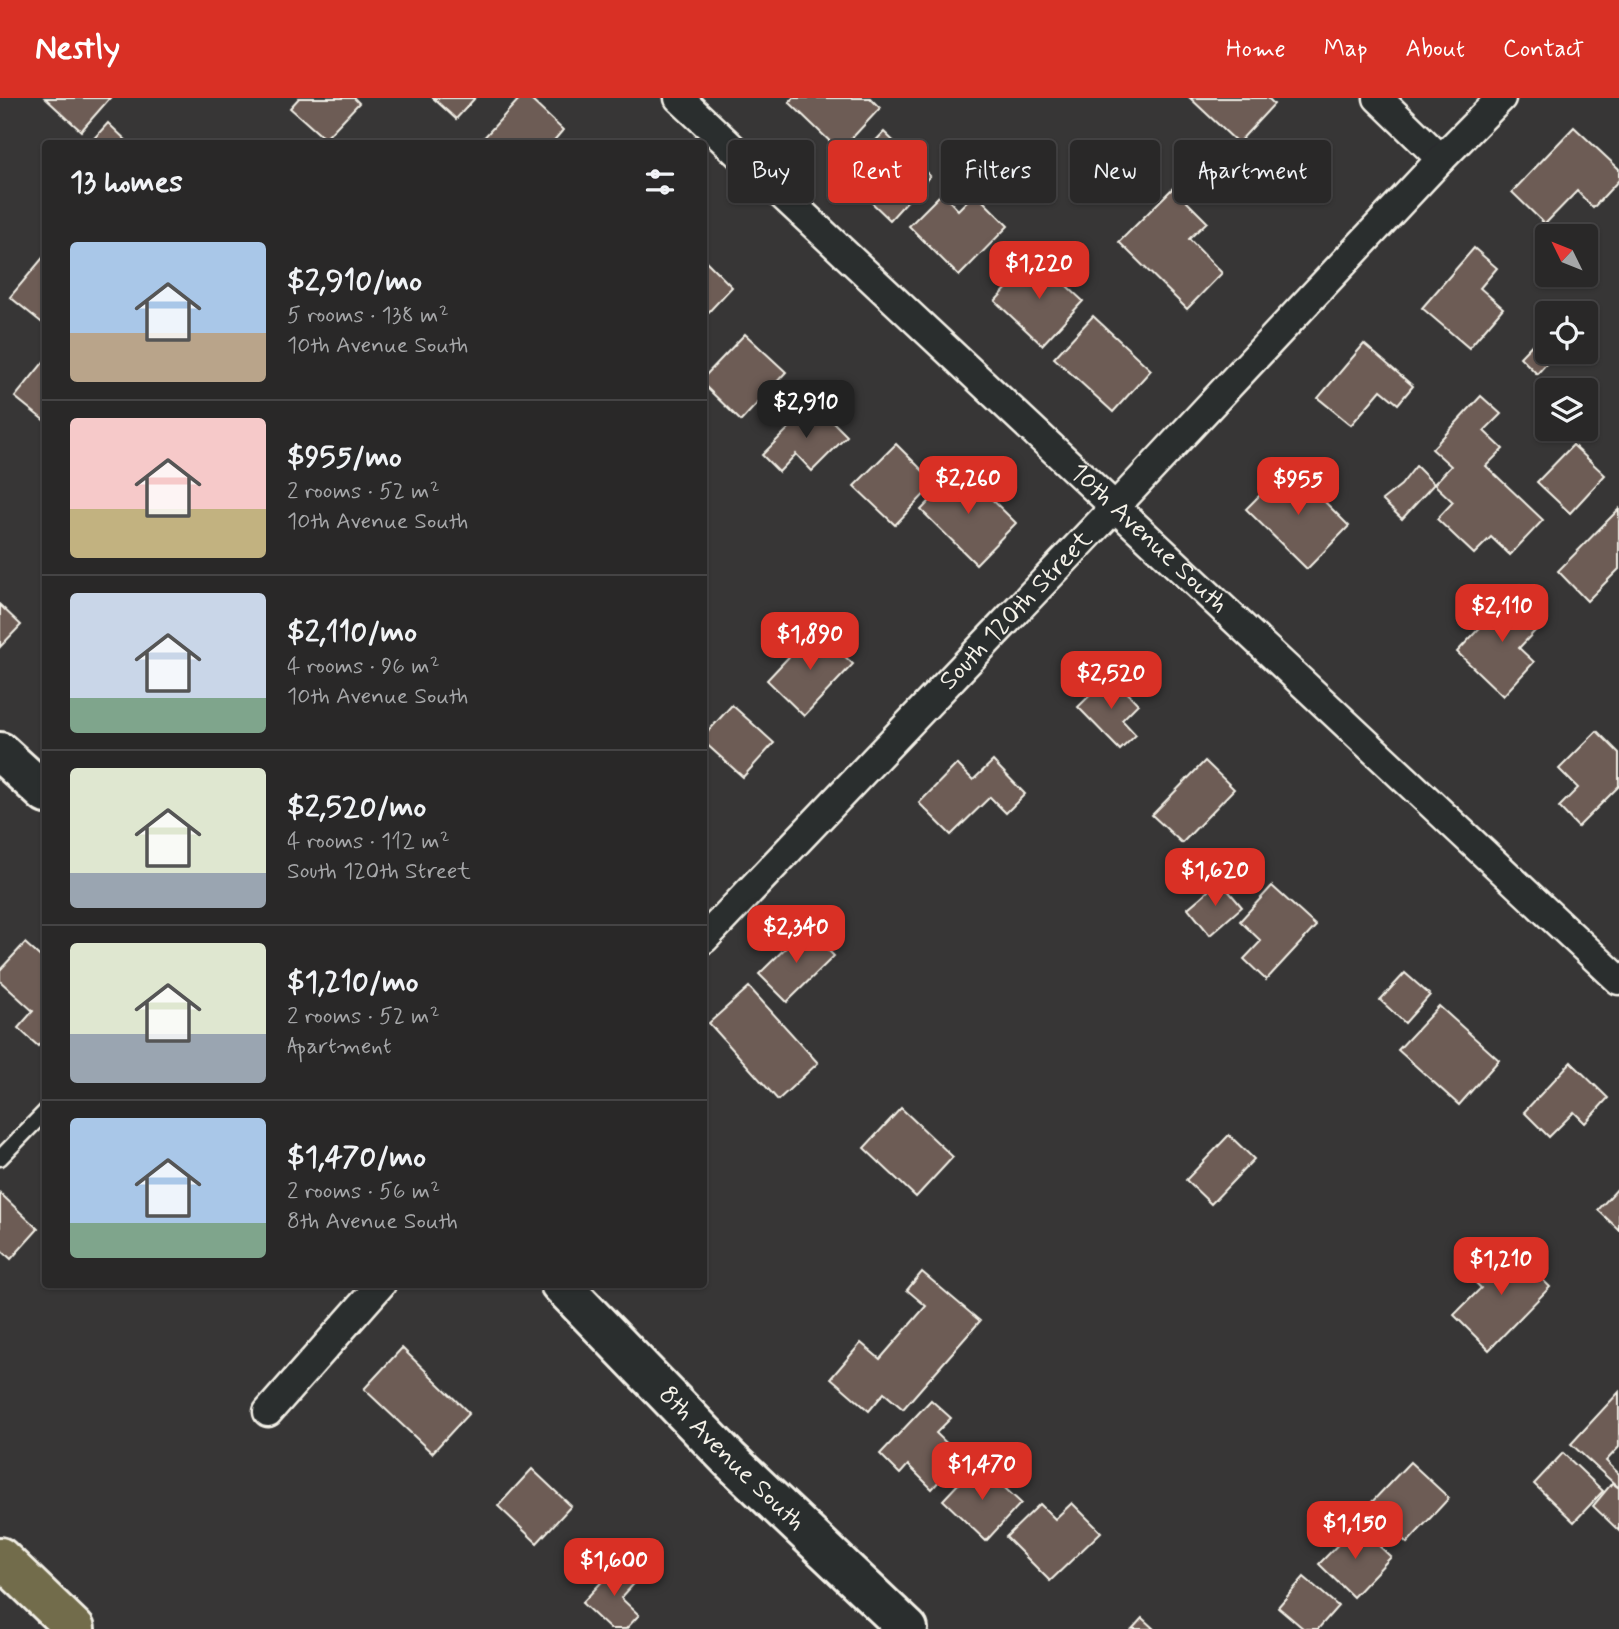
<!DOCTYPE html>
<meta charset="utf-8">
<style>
:root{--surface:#292828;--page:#313030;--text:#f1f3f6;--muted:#a5a6a8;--line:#454445;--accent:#d93025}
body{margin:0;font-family:Mynerve,sans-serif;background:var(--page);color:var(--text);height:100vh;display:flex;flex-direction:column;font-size:26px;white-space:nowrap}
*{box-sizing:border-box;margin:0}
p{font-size:23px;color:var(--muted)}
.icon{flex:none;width:38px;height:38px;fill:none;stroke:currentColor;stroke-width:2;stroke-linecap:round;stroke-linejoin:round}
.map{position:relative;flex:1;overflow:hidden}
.details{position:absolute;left:42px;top:42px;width:665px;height:1148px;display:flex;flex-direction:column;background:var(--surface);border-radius:7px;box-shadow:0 2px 5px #0004,0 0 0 2px var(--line)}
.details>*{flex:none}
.banner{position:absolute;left:728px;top:42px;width:665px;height:63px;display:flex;gap:14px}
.needle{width:46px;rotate:313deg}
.fabs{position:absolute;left:1535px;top:126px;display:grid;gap:14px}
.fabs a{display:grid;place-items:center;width:63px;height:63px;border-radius:7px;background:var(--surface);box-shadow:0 2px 5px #0004,0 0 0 2px var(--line);font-size:35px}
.price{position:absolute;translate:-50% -60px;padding:0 16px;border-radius:14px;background:var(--accent);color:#fff;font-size:23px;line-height:46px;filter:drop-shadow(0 2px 4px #0008)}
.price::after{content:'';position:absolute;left:50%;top:42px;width:21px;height:16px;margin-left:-10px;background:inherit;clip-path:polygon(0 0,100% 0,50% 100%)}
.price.selected{background:#222;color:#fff}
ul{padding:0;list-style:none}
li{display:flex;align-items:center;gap:21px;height:175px;padding:0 28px}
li+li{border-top:2px solid var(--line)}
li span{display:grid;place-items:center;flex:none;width:196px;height:140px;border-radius:7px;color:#555}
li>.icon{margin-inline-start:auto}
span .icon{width:84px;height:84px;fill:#fffc;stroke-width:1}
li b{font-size:30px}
h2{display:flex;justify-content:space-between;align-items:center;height:84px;padding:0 28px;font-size:30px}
.chip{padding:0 24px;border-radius:7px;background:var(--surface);box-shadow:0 2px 5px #0004,0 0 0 2px var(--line);font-size:24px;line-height:63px}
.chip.selected{background:var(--accent);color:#fff}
header{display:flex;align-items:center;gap:42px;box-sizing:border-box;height:98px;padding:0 35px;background:var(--accent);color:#fff}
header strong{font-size:33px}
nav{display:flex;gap:38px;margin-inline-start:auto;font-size:24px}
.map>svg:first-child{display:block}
.building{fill:#6d5c55;stroke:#f4f1e8;stroke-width:2}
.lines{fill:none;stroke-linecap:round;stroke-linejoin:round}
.lane-casing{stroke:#f4f1e8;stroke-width:19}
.street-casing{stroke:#f4f1e8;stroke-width:33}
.secondary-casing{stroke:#f4f1e8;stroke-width:44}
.highway-casing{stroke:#f4f1e8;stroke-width:44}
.lane{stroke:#2a2d2e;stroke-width:14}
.street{stroke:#2a2d2e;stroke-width:28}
.secondary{stroke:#2a2d2e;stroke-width:38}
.highway{stroke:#726c4b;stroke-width:38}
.labels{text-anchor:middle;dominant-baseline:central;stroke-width:7;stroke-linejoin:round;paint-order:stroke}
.street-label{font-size:26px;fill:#f4f1e8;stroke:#2a2d2e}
</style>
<header>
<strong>Nestly</strong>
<nav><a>Home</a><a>Map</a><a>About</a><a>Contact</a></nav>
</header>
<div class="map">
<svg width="1619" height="1531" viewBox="0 0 1619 1531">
<rect width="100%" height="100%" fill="#373636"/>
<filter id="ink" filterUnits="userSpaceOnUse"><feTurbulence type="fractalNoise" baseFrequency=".0143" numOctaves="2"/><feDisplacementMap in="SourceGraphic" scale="14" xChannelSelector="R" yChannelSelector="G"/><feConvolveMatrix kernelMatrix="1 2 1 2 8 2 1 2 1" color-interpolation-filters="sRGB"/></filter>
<g filter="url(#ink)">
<!-- building -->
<g class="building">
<polygon points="45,0 110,0 81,33"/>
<polygon points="299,0 354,0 359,5 325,41 290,10"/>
<polygon points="433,0 475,0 456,21"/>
<polygon points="520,0 529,0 563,32 551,46 482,46 480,44"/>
<polygon points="793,0 870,0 880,10 840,53 789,4"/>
<polygon points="1190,0 1268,0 1274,6 1238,45"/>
<polygon points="108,25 130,46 89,46"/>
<polygon points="1574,29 1619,71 1619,82 1593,110 1577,93 1545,126 1512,94"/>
<polygon points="884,34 930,78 890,122 843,77"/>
<polygon points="1173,90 1207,124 1189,141 1222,175 1187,211 1119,144"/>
<polygon points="942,95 958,112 975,95 1008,128 959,178 909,128"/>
<polygon points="1474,150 1497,170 1480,190 1503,210 1469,250 1422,210"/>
<polygon points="46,156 46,228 10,199"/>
<polygon points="1036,159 1083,203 1042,247 995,203"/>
<polygon points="704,161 732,189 704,219"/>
<polygon points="1093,218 1151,272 1113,314 1054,260"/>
<polygon points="1547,231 1547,254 1557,254 1537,276 1520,259"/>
<polygon points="745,236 786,274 741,323 704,287 704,279"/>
<polygon points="1364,246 1413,288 1398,306 1381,292 1351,327 1318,300"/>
<polygon points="46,261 46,324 15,299"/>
<polygon points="1481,298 1501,316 1484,333 1503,351 1486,368 1543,422 1510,457 1491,439 1474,456 1437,421 1453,404 1434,386 1451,368 1432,351"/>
<polygon points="814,305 847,338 812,373 796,356 779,374 762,357"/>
<polygon points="896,346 935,385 895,427 854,388"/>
<polygon points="1573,347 1605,377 1570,415 1537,384"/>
<polygon points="1289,368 1349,428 1307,471 1246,411"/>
<polygon points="1416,368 1434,386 1402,421 1382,402 1401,387"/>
<polygon points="961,371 1016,425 976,466 921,412"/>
<polygon points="1619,411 1619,471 1587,503 1558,473"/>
<polygon points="1520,487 1536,502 1520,518 1535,533 1519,550 1534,564 1503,598 1457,554"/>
<polygon points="0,507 21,527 0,549"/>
<polygon points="815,531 853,566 804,618 767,582"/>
<polygon points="1111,577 1138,606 1122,622 1136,637 1120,652 1078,609"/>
<polygon points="732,607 774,645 743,679 704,644 704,638"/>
<polygon points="1597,633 1619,655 1619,688 1578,729 1559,709 1578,690 1559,671"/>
<polygon points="993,663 1025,696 1006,715 990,699 951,737 919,705 957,666 973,682"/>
<polygon points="1205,663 1234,691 1182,745 1152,717"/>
<polygon points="1220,783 1242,809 1210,837 1188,810"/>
<polygon points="1272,788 1316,828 1266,882 1244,861 1261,843 1240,823"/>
<polygon points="806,830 834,858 787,904 759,876"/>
<polygon points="25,845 46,864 46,939 38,948 18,930 33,913 0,883 0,872"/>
<polygon points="1405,875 1430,897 1405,925 1380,902"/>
<polygon points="749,889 818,965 778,1002 709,925"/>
<polygon points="1439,908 1499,962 1459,1007 1398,952"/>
<polygon points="1571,964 1608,1000 1585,1025 1574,1014 1549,1039 1524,1014"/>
<polygon points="901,1010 953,1059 916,1099 864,1050"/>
<polygon points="1229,1037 1254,1061 1211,1106 1186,1082"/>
<polygon points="1619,1089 1619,1132 1598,1112"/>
<polygon points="0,1095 38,1131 11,1161 0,1151"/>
<polygon points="1507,1147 1550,1189 1489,1252 1454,1217 1481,1190 1473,1182"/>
<polygon points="922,1174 980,1223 903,1311 884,1295 869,1313 831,1280 861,1245 880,1261 926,1208 907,1192"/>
<polygon points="402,1250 469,1315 432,1355 364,1291"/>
<polygon points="1619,1294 1619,1349 1606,1363 1619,1376 1619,1390 1571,1346"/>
<polygon points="931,1302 951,1320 936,1335 961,1359 932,1391 908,1367 900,1376 880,1356"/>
<polygon points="1563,1355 1603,1393 1574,1424 1534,1386"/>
<polygon points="1410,1364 1449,1400 1407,1445 1368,1408"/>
<polygon points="978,1365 1021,1405 986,1443 943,1402"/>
<polygon points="532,1371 571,1408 537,1445 498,1408"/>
<polygon points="1612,1385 1619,1390 1619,1433 1593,1408"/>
<polygon points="1072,1405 1101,1434 1050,1483 1006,1439 1040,1406 1055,1421"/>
<polygon points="1357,1427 1391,1459 1353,1499 1319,1466"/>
<polygon points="623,1461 641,1478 621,1500 639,1517 626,1531 610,1531 582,1505"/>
<polygon points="1304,1479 1338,1508 1318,1531 1304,1531 1278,1509"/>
<polygon points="1142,1520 1154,1531 1132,1531"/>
</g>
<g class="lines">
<defs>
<polyline id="lane" points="0,1060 46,1013"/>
<g id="street">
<path id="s1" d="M679 0 1619 882"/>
<polyline points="1378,0 1441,61"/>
<path id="s2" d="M704 841 1114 410 1441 61 1501 0"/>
<polyline points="268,1314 381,1186"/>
</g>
<g id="secondary">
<polyline points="0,654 46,696"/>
<path id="s3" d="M560 1186 729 1361 908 1531"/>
</g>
<polyline id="highway" points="0,1459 75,1531"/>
</defs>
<!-- lane casing -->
<use href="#lane" class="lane-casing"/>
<!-- street casing -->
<use href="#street" class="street-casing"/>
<!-- secondary casing -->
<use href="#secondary" class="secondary-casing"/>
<!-- highway casing -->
<use href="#highway" class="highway-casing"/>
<!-- lane -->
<use href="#lane" class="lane"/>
<!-- street -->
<use href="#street" class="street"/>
<!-- secondary -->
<use href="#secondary" class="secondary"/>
<!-- highway -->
<use href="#highway" class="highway"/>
</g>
</g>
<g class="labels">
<!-- street labels -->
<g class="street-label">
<text stroke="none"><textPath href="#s1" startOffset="644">10th Avenue South</textPath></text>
<text stroke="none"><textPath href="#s2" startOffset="453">South 120th Street</textPath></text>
<text stroke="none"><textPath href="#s3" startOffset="245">8th Avenue South</textPath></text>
</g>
</g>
</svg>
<div class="fabs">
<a><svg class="needle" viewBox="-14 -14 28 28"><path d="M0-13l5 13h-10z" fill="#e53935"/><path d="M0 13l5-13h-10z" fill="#a5a6a8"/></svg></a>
<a><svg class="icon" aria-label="locate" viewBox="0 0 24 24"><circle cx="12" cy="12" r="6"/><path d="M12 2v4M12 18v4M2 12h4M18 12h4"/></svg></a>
<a><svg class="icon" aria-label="layers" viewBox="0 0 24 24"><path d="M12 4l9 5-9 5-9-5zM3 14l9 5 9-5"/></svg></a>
</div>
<b class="price" style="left:1039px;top:203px">$1,220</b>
<b class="price selected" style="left:806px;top:342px">$2,910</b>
<b class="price" style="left:968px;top:418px">$2,260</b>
<b class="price" style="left:1298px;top:419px">$955</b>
<b class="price" style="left:1502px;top:546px">$2,110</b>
<b class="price" style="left:810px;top:574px">$1,890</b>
<b class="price" style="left:1111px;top:613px">$2,520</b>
<b class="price" style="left:1215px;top:810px">$1,620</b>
<b class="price" style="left:796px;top:867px">$2,340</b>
<b class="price" style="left:1501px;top:1199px">$1,210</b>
<b class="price" style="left:982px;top:1404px">$1,470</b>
<b class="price" style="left:1355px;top:1463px">$1,150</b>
<b class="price" style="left:614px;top:1500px">$1,600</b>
<div class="banner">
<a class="chip">Buy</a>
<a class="chip selected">Rent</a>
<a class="chip">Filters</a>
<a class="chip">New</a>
<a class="chip">Apartment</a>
</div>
<section class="details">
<h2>13 homes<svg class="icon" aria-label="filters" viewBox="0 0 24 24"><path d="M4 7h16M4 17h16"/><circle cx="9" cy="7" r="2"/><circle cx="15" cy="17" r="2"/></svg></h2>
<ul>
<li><span style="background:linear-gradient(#a9c7e8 65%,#b9a48a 0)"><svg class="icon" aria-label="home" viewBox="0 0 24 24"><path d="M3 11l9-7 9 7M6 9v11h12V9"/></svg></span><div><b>$2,910/mo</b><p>5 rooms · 138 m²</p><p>10th Avenue South</p></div></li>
<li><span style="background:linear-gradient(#f6c9c9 65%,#c2b280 0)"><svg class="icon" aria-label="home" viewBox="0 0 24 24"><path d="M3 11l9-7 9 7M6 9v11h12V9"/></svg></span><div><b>$955/mo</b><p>2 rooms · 52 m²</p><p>10th Avenue South</p></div></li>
<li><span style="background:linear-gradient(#c9d6e8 75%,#7fa58c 0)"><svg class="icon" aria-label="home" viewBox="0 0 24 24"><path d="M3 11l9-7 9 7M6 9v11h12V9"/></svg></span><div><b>$2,110/mo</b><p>4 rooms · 96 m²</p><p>10th Avenue South</p></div></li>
<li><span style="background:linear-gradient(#dfe7d0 75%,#9aa5b1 0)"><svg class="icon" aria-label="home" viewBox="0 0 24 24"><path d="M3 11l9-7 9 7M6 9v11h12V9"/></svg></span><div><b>$2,520/mo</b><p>4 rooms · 112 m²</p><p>South 120th Street</p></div></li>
<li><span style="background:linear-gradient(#dfe7d0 65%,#9aa5b1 0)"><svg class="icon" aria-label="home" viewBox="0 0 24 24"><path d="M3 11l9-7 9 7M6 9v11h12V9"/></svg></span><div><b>$1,210/mo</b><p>2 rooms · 52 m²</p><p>Apartment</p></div></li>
<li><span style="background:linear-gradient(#a9c7e8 75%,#7fa58c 0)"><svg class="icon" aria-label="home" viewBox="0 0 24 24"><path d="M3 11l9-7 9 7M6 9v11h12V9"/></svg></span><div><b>$1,470/mo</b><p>2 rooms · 56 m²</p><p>8th Avenue South</p></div></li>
</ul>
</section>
</div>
